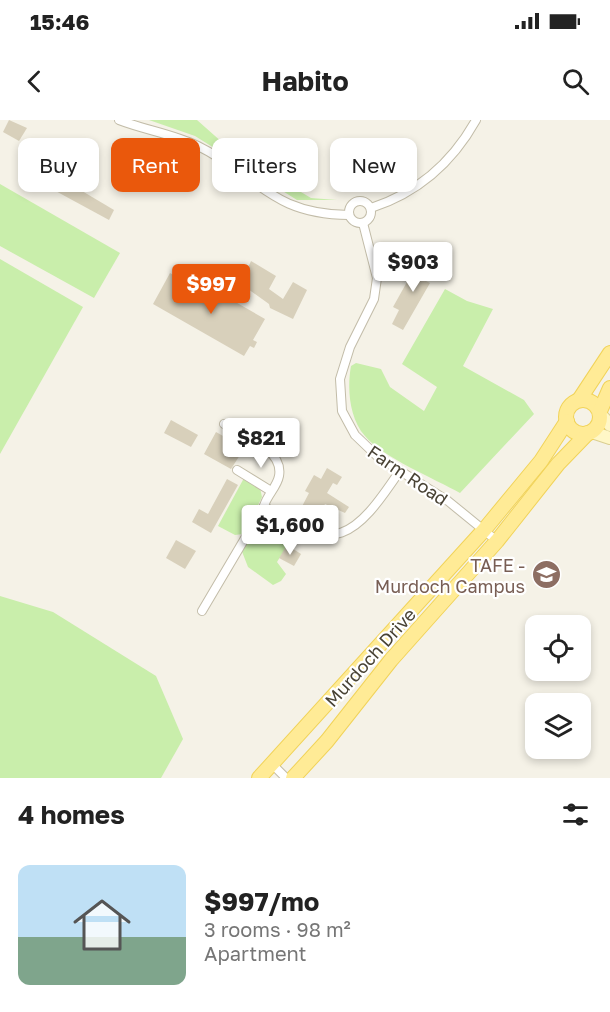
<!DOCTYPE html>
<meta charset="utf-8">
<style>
:root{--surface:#fff;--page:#f2f2f2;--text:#222;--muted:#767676;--accent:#ea580c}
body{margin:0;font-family:"Golos Text",sans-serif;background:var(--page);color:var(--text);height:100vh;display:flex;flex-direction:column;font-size:22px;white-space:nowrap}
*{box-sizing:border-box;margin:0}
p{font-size:20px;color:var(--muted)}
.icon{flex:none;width:33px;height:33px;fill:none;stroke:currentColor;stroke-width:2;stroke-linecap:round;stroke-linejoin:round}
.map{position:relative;height:658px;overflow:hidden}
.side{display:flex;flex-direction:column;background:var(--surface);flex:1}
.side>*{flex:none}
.guide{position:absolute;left:18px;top:18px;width:574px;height:54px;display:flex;gap:12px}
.controls{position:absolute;left:525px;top:495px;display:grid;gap:12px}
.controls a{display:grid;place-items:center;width:66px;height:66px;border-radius:12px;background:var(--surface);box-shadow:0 3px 9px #0003;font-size:30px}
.price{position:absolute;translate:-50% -51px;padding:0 14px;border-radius:6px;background:#fff;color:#222;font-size:20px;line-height:39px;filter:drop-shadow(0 2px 3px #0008)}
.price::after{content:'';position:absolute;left:50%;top:36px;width:18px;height:14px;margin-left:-9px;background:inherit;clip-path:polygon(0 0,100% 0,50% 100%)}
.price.active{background:var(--accent);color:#fff}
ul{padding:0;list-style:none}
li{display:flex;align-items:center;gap:18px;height:150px;padding:0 18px}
li span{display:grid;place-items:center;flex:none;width:168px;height:120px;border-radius:12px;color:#555}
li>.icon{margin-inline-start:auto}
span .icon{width:72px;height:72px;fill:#fffc;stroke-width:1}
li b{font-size:26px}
h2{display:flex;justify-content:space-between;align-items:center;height:72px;padding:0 18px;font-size:26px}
.chip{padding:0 21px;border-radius:12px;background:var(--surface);box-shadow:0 3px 9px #0003;font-size:21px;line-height:54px}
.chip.active{background:var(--accent);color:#fff}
.status{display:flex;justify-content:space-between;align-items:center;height:42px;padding:0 30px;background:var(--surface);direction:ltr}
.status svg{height:16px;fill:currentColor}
header{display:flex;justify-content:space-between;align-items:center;height:78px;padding:0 18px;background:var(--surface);font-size:27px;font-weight:700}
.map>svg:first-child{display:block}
.green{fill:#c9eeab}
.building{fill:#d8d0bb}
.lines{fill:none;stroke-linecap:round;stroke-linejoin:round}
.street-casing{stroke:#c2bca8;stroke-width:10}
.secondary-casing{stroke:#dace91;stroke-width:14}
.primary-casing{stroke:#f1d359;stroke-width:16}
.street{stroke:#fff;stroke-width:8}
.secondary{stroke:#fff7c7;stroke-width:12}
.primary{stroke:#ffeb96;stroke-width:14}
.labels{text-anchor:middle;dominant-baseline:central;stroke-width:4.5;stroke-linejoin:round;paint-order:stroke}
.street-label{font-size:18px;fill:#494335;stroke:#fff}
.education-label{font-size:18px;fill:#785e54;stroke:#fff;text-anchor:end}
</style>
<div class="status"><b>15:46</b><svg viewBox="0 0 49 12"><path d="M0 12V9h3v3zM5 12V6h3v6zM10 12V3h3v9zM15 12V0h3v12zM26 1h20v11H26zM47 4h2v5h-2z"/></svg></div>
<header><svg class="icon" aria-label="back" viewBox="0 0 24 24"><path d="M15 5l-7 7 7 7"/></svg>Habito<svg class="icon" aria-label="search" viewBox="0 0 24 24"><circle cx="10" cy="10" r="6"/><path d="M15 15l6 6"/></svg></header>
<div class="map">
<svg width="610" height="658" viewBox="0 0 610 658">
<rect width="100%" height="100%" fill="#f5f2e7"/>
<!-- green -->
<g class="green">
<polygon points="149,0 197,0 232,31 311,78 337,80 297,80 195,16"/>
<polygon points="0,64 120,133 94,178 0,126"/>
<polygon points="0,139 83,187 0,334"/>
<path d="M445 169 467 181 493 189 463 246 524 280 534 294 460 373C435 359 382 337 365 316 349 298 347 268 351 246L356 243 381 249 390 267 424 291 437 267 402 244Z"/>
<polygon points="244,358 260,368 262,377 246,410 243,414 235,415 218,406"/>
<path d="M276 398 290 406 295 413 277 442 286 454 281 461 273 465 248 447 241 429C250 414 256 396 276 398Z"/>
<polygon points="0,476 53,492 156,556 183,619 161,658 0,658"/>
</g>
<!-- building -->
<g class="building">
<polygon points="9,0 27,8 19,21 3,12"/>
<polygon points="35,43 114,90 109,100 28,56"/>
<polygon points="428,138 438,149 426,161 430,163 403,210 392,204 399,190 393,187 412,153"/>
<polygon points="251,141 276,156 269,169 283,179 293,162 307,170 293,199 270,188 269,184 241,164"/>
<polygon points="170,153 193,166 188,173 203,182 211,168 265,199 253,220 257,222 254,228 250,226 244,236 153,184"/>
<polygon points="171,300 198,315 191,327 164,313"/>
<polygon points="216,312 232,321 228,328 240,335 231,349 204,334"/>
<polygon points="327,348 342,357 337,365 333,363 327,373 349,387 345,393 325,384 314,406 311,406 296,398 309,373 305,371 314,355 321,359"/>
<polygon points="227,359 238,365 211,413 192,402 199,389 208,394"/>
<polygon points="176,420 196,431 185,449 166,438"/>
<polygon points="287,425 301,434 294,446 279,438"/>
</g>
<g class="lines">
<defs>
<g id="street">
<path d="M119 0C145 10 173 14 198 26 259 56 270 94 349 95"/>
<circle cx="360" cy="92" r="11"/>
<path d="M371 88C417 73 452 43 476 0"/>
<polyline points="363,103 377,158 374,179 350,227 340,259 342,291 355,315 378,337 448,381 497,421"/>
<path d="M224 304C243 315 284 329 279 356 277 367 267 375 264 386 334 438 356 416 399 352"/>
<polyline points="237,350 271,371"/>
<polyline points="202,491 264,386"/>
<polyline points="273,645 286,658"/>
</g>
<g id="secondary">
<polyline points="600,294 610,305"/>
<polyline points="592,312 610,318"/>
</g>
<g id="primary">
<circle cx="583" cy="297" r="17"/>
<polyline points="579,280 610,233"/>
<polyline points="600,291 610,268"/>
<polyline points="259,658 484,410 541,341 567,301"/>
<polyline points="293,658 327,621 391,540 497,421 558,344 588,313"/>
</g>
</defs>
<!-- street casing -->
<use href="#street" class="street-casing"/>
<!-- secondary casing -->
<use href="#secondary" class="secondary-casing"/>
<!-- primary casing -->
<use href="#primary" class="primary-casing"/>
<!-- street -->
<use href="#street" class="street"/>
<!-- secondary -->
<use href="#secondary" class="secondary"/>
<!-- primary -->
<use href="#primary" class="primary"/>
</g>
<!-- icons -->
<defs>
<symbol id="university-disc" viewBox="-11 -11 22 22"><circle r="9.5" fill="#8d6e63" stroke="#fff"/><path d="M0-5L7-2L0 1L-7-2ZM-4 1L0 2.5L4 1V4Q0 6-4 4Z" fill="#fff"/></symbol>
</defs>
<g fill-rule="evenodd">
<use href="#university-disc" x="530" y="438" width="33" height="33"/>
</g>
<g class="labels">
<!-- street labels -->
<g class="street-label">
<text transform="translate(408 355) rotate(34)">Farm Road</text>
<text transform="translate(370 537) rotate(-48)">Murdoch Drive</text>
</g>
<!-- education labels -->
<g class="education-label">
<text x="525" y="445">TAFE -<tspan x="525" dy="21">Murdoch Campus</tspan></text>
</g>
</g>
</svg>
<div class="controls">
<a><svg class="icon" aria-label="locate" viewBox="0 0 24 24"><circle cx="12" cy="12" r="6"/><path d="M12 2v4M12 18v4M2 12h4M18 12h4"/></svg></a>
<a><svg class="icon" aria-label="layers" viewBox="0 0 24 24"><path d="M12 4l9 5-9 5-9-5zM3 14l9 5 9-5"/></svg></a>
</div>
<b class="price" style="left:413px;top:173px">$903</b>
<b class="price active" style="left:211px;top:195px">$997</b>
<b class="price" style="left:261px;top:349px">$821</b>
<b class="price" style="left:290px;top:436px">$1,600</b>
<div class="guide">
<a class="chip">Buy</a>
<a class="chip active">Rent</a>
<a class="chip">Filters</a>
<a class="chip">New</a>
</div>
</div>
<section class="side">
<h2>4 homes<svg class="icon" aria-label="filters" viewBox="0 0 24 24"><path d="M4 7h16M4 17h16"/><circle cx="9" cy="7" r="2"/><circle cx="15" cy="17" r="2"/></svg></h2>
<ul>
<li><span style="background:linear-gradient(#bfe0f5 60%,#7fa58c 0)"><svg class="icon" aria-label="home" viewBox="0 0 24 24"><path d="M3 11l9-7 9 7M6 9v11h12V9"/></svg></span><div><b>$997/mo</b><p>3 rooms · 98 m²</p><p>Apartment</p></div></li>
</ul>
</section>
